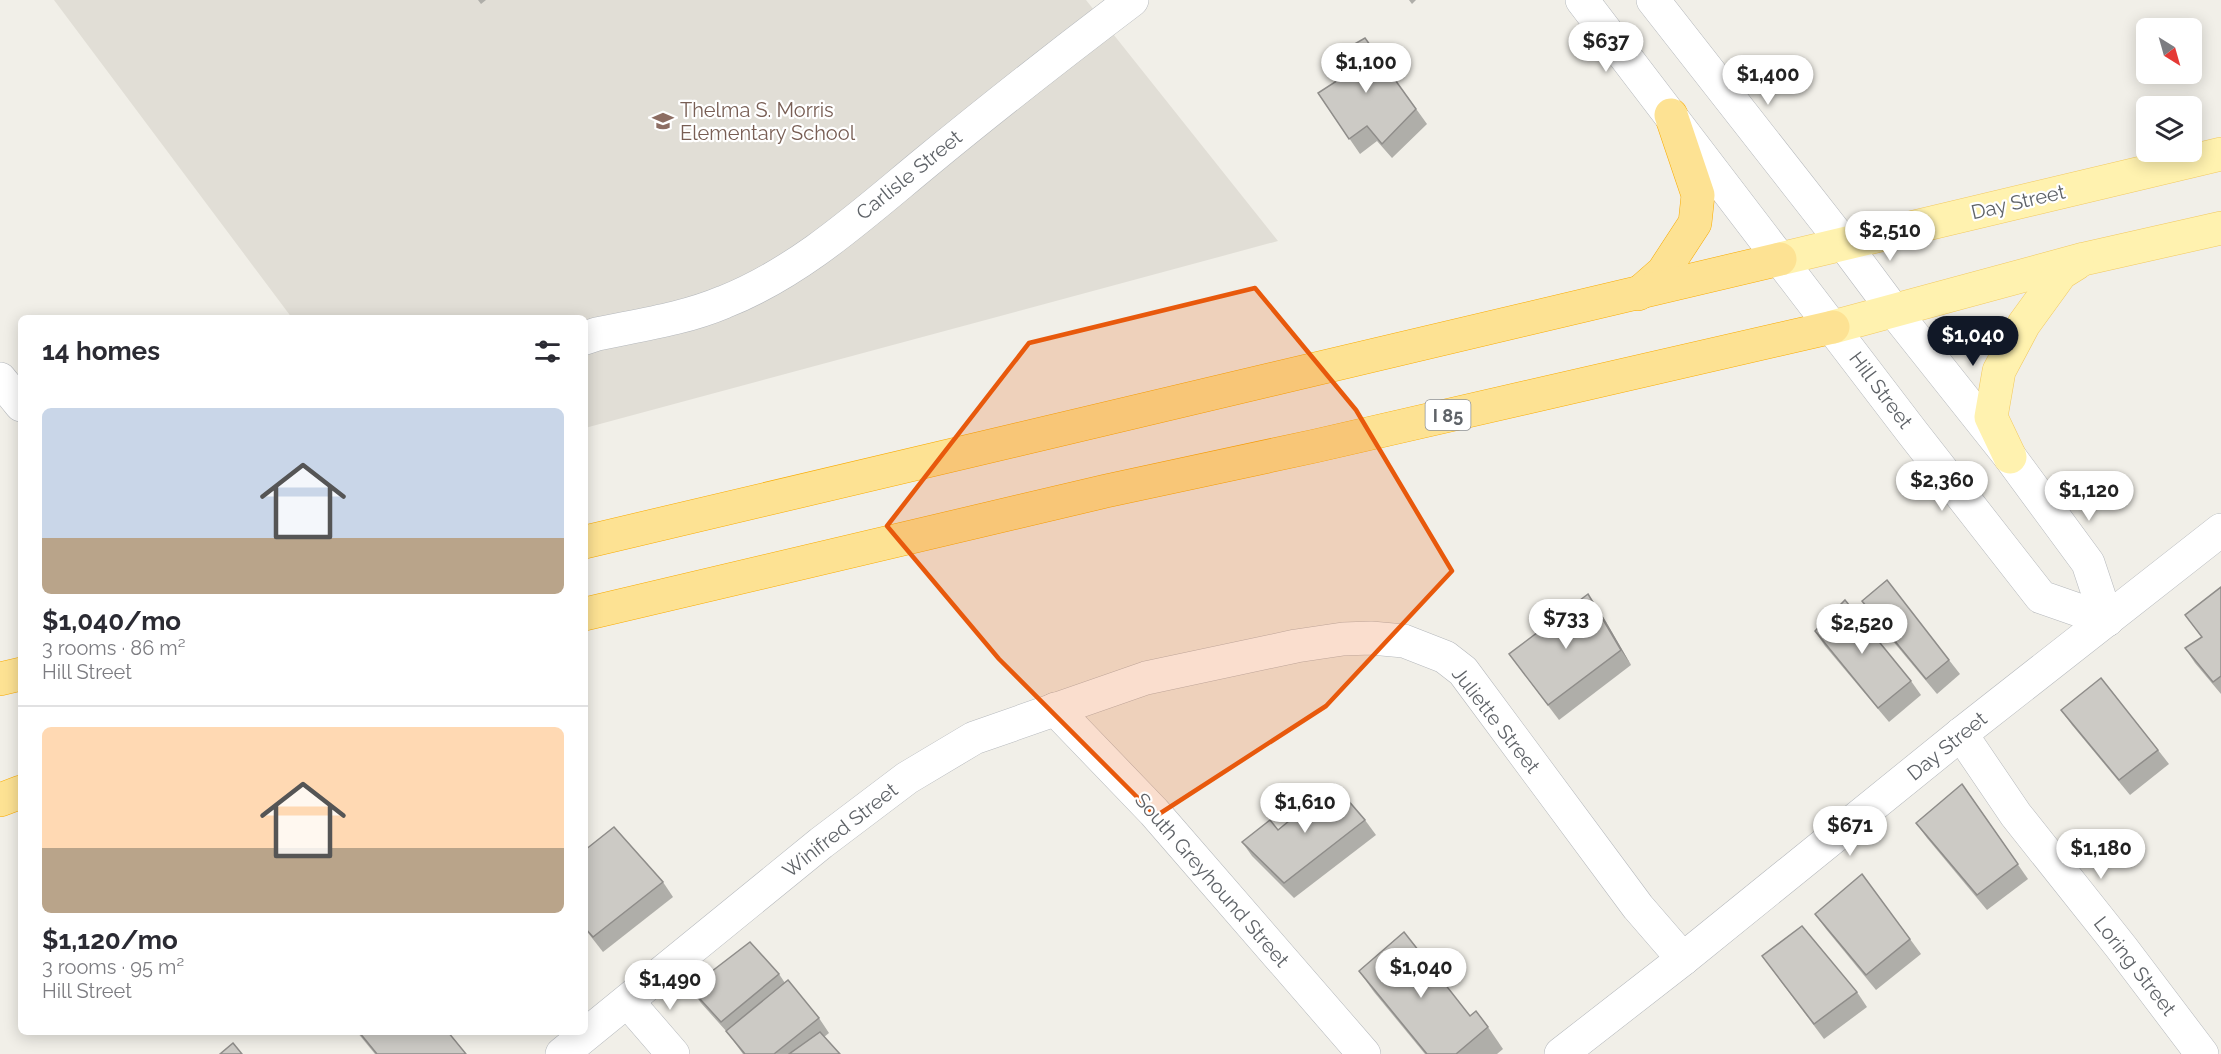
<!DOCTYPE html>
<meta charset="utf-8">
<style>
:root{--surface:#fff;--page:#f2f2f3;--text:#2b2b33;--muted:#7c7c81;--line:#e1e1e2;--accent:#111827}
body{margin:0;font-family:Raleway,sans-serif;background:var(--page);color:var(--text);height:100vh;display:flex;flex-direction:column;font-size:22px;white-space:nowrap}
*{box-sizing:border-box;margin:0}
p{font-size:20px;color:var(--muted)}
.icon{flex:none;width:33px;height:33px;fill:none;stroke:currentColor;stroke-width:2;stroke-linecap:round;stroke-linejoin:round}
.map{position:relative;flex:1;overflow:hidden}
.details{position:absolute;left:18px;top:315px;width:570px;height:720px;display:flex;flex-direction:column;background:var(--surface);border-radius:9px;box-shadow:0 3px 15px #0003}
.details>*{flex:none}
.needle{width:39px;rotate:143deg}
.buttons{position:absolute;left:2136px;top:18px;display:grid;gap:12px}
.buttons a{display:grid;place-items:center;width:66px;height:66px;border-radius:9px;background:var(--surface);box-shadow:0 3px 15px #0003;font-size:30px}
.price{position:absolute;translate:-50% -51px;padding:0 14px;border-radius:21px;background:#fff;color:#222;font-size:20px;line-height:39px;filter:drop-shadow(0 2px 3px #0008)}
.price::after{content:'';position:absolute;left:50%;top:36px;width:18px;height:14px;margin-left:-9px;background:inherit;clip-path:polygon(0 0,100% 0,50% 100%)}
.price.active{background:var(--accent);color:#fff}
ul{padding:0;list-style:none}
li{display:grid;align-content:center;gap:12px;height:318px;padding:0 24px}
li+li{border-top:2px solid var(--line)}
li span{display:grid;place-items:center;height:186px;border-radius:9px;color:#555}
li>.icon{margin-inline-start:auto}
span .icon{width:108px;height:108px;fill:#fffc;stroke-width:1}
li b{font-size:26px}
h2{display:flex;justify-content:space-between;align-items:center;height:72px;padding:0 24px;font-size:26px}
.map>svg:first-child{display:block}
.education{fill:#e1ded6}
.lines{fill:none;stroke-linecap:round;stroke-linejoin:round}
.minor-casing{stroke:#b5b8bc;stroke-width:34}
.major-casing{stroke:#f2c960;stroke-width:34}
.highway-casing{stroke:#f9ab00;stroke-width:34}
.minor{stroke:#fff;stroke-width:33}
.major{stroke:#fff2af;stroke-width:33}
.highway{stroke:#fde293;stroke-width:33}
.wall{fill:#afaea9}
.shaded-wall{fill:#8f8d8a}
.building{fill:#cccac5;stroke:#8f8d8a;stroke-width:1.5}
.marked{fill:#e8590c;fill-opacity:0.2;stroke:#e8590c;stroke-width:4.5;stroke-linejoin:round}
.labels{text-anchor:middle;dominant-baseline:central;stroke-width:4.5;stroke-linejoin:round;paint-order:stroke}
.shield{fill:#fff;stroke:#8f9295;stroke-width:1.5}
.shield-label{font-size:18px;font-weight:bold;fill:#5f6368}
.education-label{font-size:20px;fill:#785e54;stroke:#fff;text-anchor:start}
.street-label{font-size:20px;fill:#5f6368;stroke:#fff}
</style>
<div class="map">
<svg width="2221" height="1054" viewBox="0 0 2221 1054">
<rect width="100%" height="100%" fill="#f1efe8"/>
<!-- education -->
<polygon class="education" points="54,0 1086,0 1278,241 585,428 585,318 292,318"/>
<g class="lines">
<defs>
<g id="minor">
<polyline points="1582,0 1912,432 2041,597 2107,620"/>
<polyline points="1653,0 1844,244 1894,311 2010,457 2088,563 2107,620"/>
<path d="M585 338 597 334C640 325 684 319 724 302 800 272 863 214 925 163 993 107 1062 53 1132 0"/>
<polyline points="0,379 21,405"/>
<polyline points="1055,709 1154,812 1364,1054"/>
<polyline points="1961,734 2016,815 2121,947 2202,1054"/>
<polyline points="628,1002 673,1054"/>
<polyline points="562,1054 821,843 907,778 974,738 1146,678 1296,646 1343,639 1371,638 1404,641 1445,657 1463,671 1638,907 1683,959"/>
<polyline points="1561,1054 1683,959 1961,734 2221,530"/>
</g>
<g id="major">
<polyline points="1780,259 2221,154"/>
<polyline points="1833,327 2084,259 2221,228"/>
<polyline points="2010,457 1991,417 1999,371 2024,324 2061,273 2077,263"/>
</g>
<g id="highway">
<polyline points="1638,294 1663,272 1695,223 1698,195 1671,115"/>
<polyline points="585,542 1780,259"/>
<polyline points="585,614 1106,491 1315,446 1833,327"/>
<polyline points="0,679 21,674"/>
<polyline points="0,800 21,792"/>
</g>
</defs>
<!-- minor casing -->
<use href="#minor" class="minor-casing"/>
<!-- major casing -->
<use href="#major" class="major-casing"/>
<!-- highway casing -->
<use href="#highway" class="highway-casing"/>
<!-- minor -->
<use href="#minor" class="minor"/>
<!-- major -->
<use href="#major" class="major"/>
<!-- highway -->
<use href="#highway" class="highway"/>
</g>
<!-- wall -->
<g class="wall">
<polygon points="478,0 486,0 481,4"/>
<polygon points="1409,0 1416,0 1412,4"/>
<polygon points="1365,38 1427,124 1392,158 1377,141 1360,154 1318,93 1339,79 1336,76 1325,61"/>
<polygon points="2221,587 2221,694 2195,663 2185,648 2202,637 2185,615"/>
<polygon points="1862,601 1949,660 1960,674 1937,694 1872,616"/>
<polygon points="1598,608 1631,665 1559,720 1509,654"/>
<polygon points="1815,631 1911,681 1921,695 1889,722 1825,646"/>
<polygon points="2061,710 2158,750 2169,764 2130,795 2072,725"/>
<polygon points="1962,784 2028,879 1987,910 1927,838 1916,823"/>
<polygon points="1365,820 1376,835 1294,898 1252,856 1242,842 1278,830"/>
<polygon points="585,850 663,882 673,897 603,952 585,929"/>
<polygon points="1815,914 1910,939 1921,954 1876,990 1826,929"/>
<polygon points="1762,956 1857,992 1867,1007 1824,1039"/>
<polygon points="1359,971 1470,1016 1488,1027 1503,1049 1497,1054 1425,1054 1374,992"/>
<polygon points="779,974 785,983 819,1018 829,1033 824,1037 840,1054 743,1054 727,1032 701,1003 690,988"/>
<polygon points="357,1032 448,1032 466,1054 375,1054"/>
</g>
<!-- shaded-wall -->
<polygon class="shaded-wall" points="1588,594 1598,608 1631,665 1621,650"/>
<!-- building -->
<g class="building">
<polygon points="1365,38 1416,109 1382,144 1367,126 1349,139 1318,93 1343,77 1325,61"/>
<polygon points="1887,580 1949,660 1926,679 1862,601"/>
<polygon points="2221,587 2221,676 2213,682 2185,648 2202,637 2185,615"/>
<polygon points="1588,594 1621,650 1548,705 1509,654"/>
<polygon points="1845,600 1911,681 1878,708 1815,631"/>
<polygon points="2101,678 2158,750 2119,780 2061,710"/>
<polygon points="1334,784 1365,820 1284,883 1242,842 1270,820 1278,830"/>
<polygon points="1962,784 2018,864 1977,895 1916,823"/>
<polygon points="614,827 663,882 593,937 585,928 585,850"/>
<polygon points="1862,874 1910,939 1866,975 1815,914"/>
<polygon points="1802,926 1857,992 1814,1024 1762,956"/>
<polygon points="1404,932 1470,1016 1476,1011 1488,1027 1456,1054 1427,1054 1359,971"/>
<polygon points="750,942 779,974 721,1022 690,988"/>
<polygon points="788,980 819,1018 774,1054 745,1054 726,1031"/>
<polygon points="359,1032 448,1032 466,1054 377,1054"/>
<polygon points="820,1032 840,1054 789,1054"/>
<polygon points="233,1043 242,1054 220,1054"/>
</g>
<!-- marked area -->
<path class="marked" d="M1255 288 1356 410 1452 571 1326 706 1156 816 999 659 887 526 1029 343Z"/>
<!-- icons -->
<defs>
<symbol id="school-bare" viewBox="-9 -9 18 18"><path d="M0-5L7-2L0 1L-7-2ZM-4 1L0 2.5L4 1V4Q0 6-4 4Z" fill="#8d6e63" stroke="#fff" stroke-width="2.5" paint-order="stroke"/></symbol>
</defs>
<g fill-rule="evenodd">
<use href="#school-bare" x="648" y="106" width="30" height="30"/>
</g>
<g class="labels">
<!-- shield labels -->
<rect class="shield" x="1425.5" y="400" width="45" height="30" rx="4.5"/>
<g class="shield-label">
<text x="1448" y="415">I 85</text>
</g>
<!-- education labels -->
<g class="education-label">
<text x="680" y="110">Thelma S. Morris<tspan x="680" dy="23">Elementary School</tspan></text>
</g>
<!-- street labels -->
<g class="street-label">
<text transform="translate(909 175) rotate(-39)">Carlisle Street</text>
<text transform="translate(2018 202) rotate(-13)">Day Street</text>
<text transform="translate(1881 390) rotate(53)">Hill Street</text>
<text transform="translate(1496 720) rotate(52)">Juliette Street</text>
<text transform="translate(1947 746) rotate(-39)">Day Street</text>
<text transform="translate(840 830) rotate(-38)">Winifred Street</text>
<text transform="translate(1212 880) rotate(49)">South Greyhound Street</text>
<text transform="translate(2135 966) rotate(52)">Loring Street</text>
</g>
</g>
</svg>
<div class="buttons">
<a><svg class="needle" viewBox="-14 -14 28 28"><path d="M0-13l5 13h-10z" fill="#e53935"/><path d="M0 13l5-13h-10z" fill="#7c7c81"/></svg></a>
<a><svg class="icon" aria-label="layers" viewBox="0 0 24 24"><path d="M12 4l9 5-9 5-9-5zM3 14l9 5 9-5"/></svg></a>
</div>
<b class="price" style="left:1606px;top:73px">$637</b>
<b class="price" style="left:1366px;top:94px">$1,100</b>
<b class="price" style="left:1768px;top:106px">$1,400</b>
<b class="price" style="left:1890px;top:262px">$2,510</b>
<b class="price active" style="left:1973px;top:367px">$1,040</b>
<b class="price" style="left:1942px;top:512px">$2,360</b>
<b class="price" style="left:2089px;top:522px">$1,120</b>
<b class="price" style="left:1566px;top:650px">$733</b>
<b class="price" style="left:1862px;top:655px">$2,520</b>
<b class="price" style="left:1305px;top:834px">$1,610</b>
<b class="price" style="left:1850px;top:857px">$671</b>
<b class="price" style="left:2101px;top:880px">$1,180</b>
<b class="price" style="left:1421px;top:999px">$1,040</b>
<b class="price" style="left:670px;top:1011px">$1,490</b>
<section class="details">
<h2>14 homes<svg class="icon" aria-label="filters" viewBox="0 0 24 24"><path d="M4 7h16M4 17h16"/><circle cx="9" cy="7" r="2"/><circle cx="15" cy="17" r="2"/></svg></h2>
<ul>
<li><span style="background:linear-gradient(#c9d6e8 70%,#b9a48a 0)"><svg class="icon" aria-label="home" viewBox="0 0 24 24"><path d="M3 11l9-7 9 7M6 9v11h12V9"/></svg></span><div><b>$1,040/mo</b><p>3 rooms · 86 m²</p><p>Hill Street</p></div></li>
<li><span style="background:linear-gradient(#ffd9b3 65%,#b9a48a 0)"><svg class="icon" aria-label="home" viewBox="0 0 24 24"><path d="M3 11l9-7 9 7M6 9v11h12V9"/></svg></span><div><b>$1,120/mo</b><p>3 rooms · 95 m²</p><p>Hill Street</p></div></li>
</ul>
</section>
</div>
